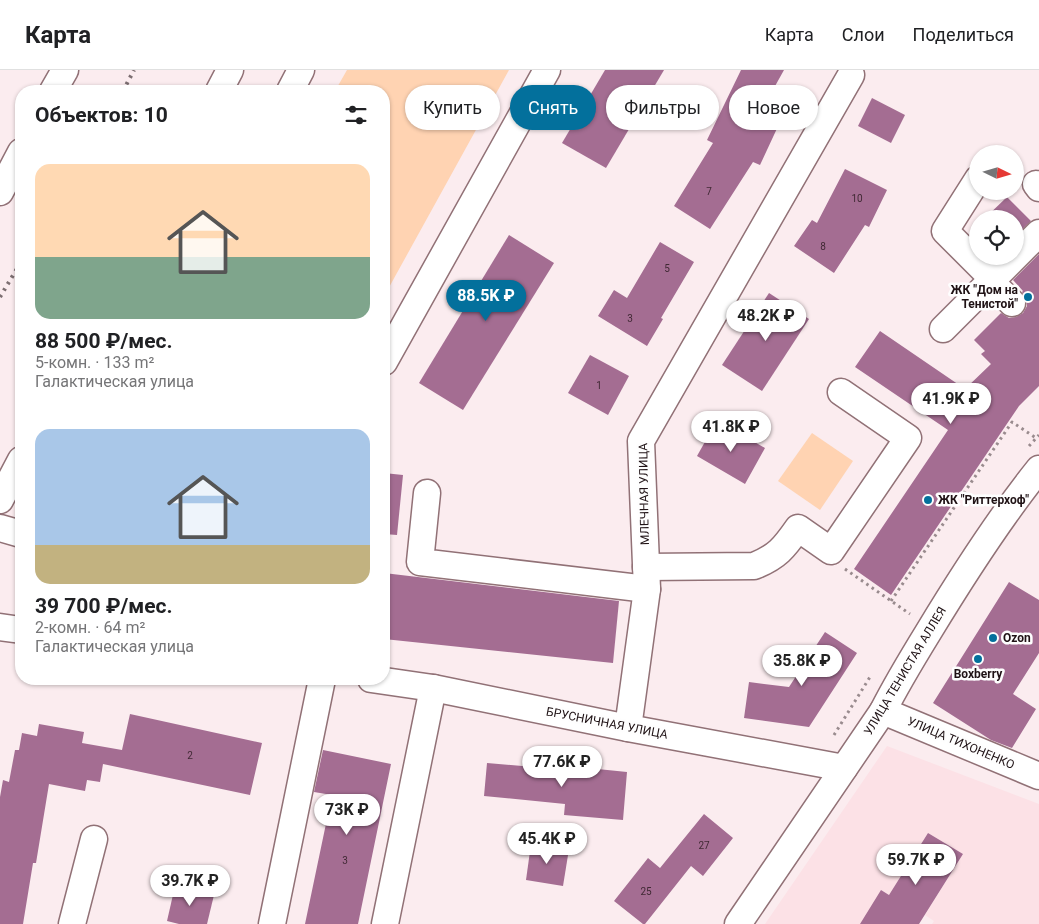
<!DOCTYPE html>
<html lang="ru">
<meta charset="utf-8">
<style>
:root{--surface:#fff;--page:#f2f2f2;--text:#202124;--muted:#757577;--line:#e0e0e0;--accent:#03709c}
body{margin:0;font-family:Roboto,sans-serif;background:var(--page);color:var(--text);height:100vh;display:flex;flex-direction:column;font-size:19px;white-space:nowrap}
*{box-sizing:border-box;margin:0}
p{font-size:16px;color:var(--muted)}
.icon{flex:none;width:28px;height:28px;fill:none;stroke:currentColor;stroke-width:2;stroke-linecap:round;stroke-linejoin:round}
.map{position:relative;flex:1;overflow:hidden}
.details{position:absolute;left:15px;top:15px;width:375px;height:600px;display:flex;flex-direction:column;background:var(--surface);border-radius:20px;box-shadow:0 1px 4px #0004}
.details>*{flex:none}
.guide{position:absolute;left:405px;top:15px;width:475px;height:45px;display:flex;gap:10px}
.needle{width:32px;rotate:95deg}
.tools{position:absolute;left:969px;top:75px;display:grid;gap:10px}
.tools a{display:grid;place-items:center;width:55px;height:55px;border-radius:50%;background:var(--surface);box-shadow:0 1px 4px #0004;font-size:25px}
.price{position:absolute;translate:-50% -42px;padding:0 11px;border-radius:18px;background:#fff;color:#222;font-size:16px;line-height:32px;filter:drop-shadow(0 1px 2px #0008)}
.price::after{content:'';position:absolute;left:50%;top:30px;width:15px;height:11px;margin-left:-8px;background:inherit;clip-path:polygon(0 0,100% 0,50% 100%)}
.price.active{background:var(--accent);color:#fff}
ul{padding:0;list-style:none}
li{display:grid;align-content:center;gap:10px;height:265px;padding:0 20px}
li span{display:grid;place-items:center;height:155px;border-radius:15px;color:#555}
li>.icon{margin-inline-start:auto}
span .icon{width:90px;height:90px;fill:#fffc;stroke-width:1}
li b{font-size:21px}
h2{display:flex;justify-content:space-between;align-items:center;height:60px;padding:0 20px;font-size:21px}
.tag{padding:0 18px;border-radius:22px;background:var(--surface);box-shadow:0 1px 4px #0004;font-size:18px;line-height:45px}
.tag.active{background:var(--accent);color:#fff}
header{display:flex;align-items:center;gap:30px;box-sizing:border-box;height:70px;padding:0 25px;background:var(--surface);border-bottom:1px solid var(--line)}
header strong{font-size:24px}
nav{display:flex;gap:28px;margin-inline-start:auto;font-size:18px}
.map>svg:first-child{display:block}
.built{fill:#fce1e6}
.green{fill:#ffd3b2}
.building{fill:#a46d92}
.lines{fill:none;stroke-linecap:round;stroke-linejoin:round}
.minor-casing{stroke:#917176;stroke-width:29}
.path{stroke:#998b8e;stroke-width:3;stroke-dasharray:2.5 4;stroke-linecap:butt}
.minor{stroke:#fff;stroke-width:26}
.rail{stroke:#7c6e71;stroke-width:4;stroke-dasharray:2.5 5;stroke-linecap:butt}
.poi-dot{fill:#03709c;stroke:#fefefe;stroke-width:2}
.labels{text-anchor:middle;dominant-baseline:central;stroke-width:5;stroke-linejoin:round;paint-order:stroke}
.number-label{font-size:10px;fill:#402934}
.poi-label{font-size:12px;font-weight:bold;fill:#1f1215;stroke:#fefefe;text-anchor:start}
.street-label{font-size:12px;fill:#1f1215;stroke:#fefefe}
</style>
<header>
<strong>Карта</strong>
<nav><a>Карта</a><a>Слои</a><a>Поделиться</a></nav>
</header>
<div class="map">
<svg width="1039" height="854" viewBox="0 0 1039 854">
<rect width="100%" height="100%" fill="#fbecef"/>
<!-- built -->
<polygon class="built" points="887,676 1039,734 1039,854 932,854 934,851 925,845 963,784 928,763 889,825 881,820 866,854 765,854"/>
<!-- green -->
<g class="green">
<polygon points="347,0 509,0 387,221 384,219 384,21 335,21"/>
<polygon points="812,363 853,391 820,440 778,411"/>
</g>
<!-- building -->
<g class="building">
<polygon points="605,0 664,0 606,98 562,73"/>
<polygon points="741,0 784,0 760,43 780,52 760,95 753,92 710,159 674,136 713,73 707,70"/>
<polygon points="872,28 905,45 891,73 858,56"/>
<polygon points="845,99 887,120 869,157 865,155 834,203 794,176 812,150 817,153"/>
<polygon points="1007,127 1031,151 1015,166 1015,149 984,149"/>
<polygon points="509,165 554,193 463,340 419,313"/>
<polygon points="660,172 694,192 661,248 663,249 647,276 598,246 614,220 627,228"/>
<polygon points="1039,184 1039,316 1019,336 891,525 854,499 948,360 855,297 880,261 965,319 991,294 981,284 985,281 974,270 1001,243 1009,248 1016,247 1023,243 1027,236 1026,229 1022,222 1023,221 1013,210"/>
<polygon points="769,223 809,249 762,321 722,295"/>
<polygon points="590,285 629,306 608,345 568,323"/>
<polygon points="715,354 738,366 739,363 765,378 745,414 697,386"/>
<polygon points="384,403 403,405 397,465 384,464"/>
<polygon points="384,503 619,531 613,593 384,569"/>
<polygon points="1009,512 1039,530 1039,583 1013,624 1036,639 1012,678 991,670 933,633"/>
<polygon points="825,562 857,583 809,657 744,648 749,612 789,617"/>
<polygon points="130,644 262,673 250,725 103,694 100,712 87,710 85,721 49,714 36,793 33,793 23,854 0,854 0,727 3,710 9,712 15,680 19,680 22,663 37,666 39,654 84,662 82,673 122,680"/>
<polygon points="323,680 391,694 358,854 305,854 332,725 314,722"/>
<polygon points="487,693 568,700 568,696 627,702 623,750 564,745 565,734 484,726"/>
<polygon points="704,744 733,768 703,806 691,796 645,854 643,854 614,831 648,788 660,798"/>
<polygon points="928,763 963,784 919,854 860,854 881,820 889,825"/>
<polygon points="531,774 569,779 563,816 526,810"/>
<polygon points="175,816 214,825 207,854 179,854 167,851"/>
</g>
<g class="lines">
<defs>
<g id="minor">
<polyline points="53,21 65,0"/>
<polyline points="219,21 230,0"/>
<polyline points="290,21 301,0"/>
<polyline points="978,109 945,161 993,209"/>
<polyline points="1036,114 1039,118"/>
<polyline points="0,122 21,82"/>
<polyline points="990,211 1012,233"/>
<polyline points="943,259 1039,163"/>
<polyline points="384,292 547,0"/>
<polyline points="427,423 420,492 647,519"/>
<polyline points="0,430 21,390"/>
<polyline points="0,458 21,464"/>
<path d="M646 497 754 496C777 487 784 478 798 458L831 481 908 368 841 322"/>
<polyline points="0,557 21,560"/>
<polyline points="371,609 433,618 628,658 844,698"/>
<polyline points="883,641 1039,706"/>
<polyline points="628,658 647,519 641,371 851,5"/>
<polyline points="72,854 94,769"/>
<polyline points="272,854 322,609"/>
<polyline points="385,854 433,618"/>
<path d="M738 854 883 641C897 613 913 587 929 561 963 505 998 450 1039 399"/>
</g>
</defs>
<!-- minor casing -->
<use href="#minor" class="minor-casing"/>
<!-- path -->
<g class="path">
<polyline points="1029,376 1039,365"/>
<polyline points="845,499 910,544"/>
<polyline points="891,531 1012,352 1036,368"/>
<polyline points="834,665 870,607"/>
</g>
<!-- minor -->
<use href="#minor" class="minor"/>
<!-- rail -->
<g class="rail">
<polyline points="123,21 134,0"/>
<polyline points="0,227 21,192"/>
</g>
</g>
<!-- markers -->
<g class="poi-dot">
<circle cx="1028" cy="227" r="5"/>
<circle cx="928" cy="430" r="5"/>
<circle cx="993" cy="568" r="5"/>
<circle cx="978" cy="589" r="5"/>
</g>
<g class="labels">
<!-- number labels -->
<g class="number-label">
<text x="709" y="121">7</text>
<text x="857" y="128">10</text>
<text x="823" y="176">8</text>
<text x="667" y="198">5</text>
<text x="630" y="248">3</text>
<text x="599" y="315">1</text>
<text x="190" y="685">2</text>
<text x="704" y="775">27</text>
<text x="345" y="790">3</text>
<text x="646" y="821">25</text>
</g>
<!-- poi labels -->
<g class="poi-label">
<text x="1018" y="220" text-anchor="end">ЖК "Дом на<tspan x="1018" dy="14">Тенистой"</tspan></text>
<text x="938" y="430">ЖК "Риттерхоф"</text>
<text x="1003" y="568">Ozon</text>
<text x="978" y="604" text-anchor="middle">Boxberry</text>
</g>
<!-- street labels -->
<g class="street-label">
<text transform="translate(644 424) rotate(-91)">МЛЕЧНАЯ УЛИЦА</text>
<text transform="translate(905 601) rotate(-59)">УЛИЦА ТЕНИСТАЯ АЛЛЕЯ</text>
<text transform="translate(607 653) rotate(11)">БРУСНИЧНАЯ УЛИЦА</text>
<text transform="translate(961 673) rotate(23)">УЛИЦА ТИХОНЕНКО</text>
</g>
</g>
</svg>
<div class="tools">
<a><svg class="needle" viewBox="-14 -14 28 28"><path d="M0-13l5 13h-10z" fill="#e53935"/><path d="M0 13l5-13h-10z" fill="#757577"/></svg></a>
<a><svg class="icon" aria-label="locate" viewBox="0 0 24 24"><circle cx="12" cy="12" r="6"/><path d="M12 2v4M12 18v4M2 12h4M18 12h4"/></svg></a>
</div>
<b class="price active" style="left:486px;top:252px">88.5K ₽</b>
<b class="price" style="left:766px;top:272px">48.2K ₽</b>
<b class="price" style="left:951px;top:355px">41.9K ₽</b>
<b class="price" style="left:731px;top:383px">41.8K ₽</b>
<b class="price" style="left:802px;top:617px">35.8K ₽</b>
<b class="price" style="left:562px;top:718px">77.6K ₽</b>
<b class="price" style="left:347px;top:766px">73K ₽</b>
<b class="price" style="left:547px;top:795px">45.4K ₽</b>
<b class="price" style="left:916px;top:816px">59.7K ₽</b>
<b class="price" style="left:190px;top:837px">39.7K ₽</b>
<div class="guide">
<a class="tag">Купить</a>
<a class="tag active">Снять</a>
<a class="tag">Фильтры</a>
<a class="tag">Новое</a>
</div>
<section class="details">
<h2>Объектов: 10<svg class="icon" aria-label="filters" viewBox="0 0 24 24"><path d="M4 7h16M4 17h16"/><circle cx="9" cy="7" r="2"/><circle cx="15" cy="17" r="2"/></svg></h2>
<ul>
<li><span style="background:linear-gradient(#ffd9b3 60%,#7fa58c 0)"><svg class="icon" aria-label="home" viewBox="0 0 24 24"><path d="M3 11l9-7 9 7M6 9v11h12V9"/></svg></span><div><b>88 500 ₽/мес.</b><p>5-комн. · 133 m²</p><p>Галактическая улица</p></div></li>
<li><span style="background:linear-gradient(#a9c7e8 75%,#c2b280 0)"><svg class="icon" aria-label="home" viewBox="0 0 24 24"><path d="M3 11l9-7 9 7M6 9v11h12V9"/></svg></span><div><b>39 700 ₽/мес.</b><p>2-комн. · 64 m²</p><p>Галактическая улица</p></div></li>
</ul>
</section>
</div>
